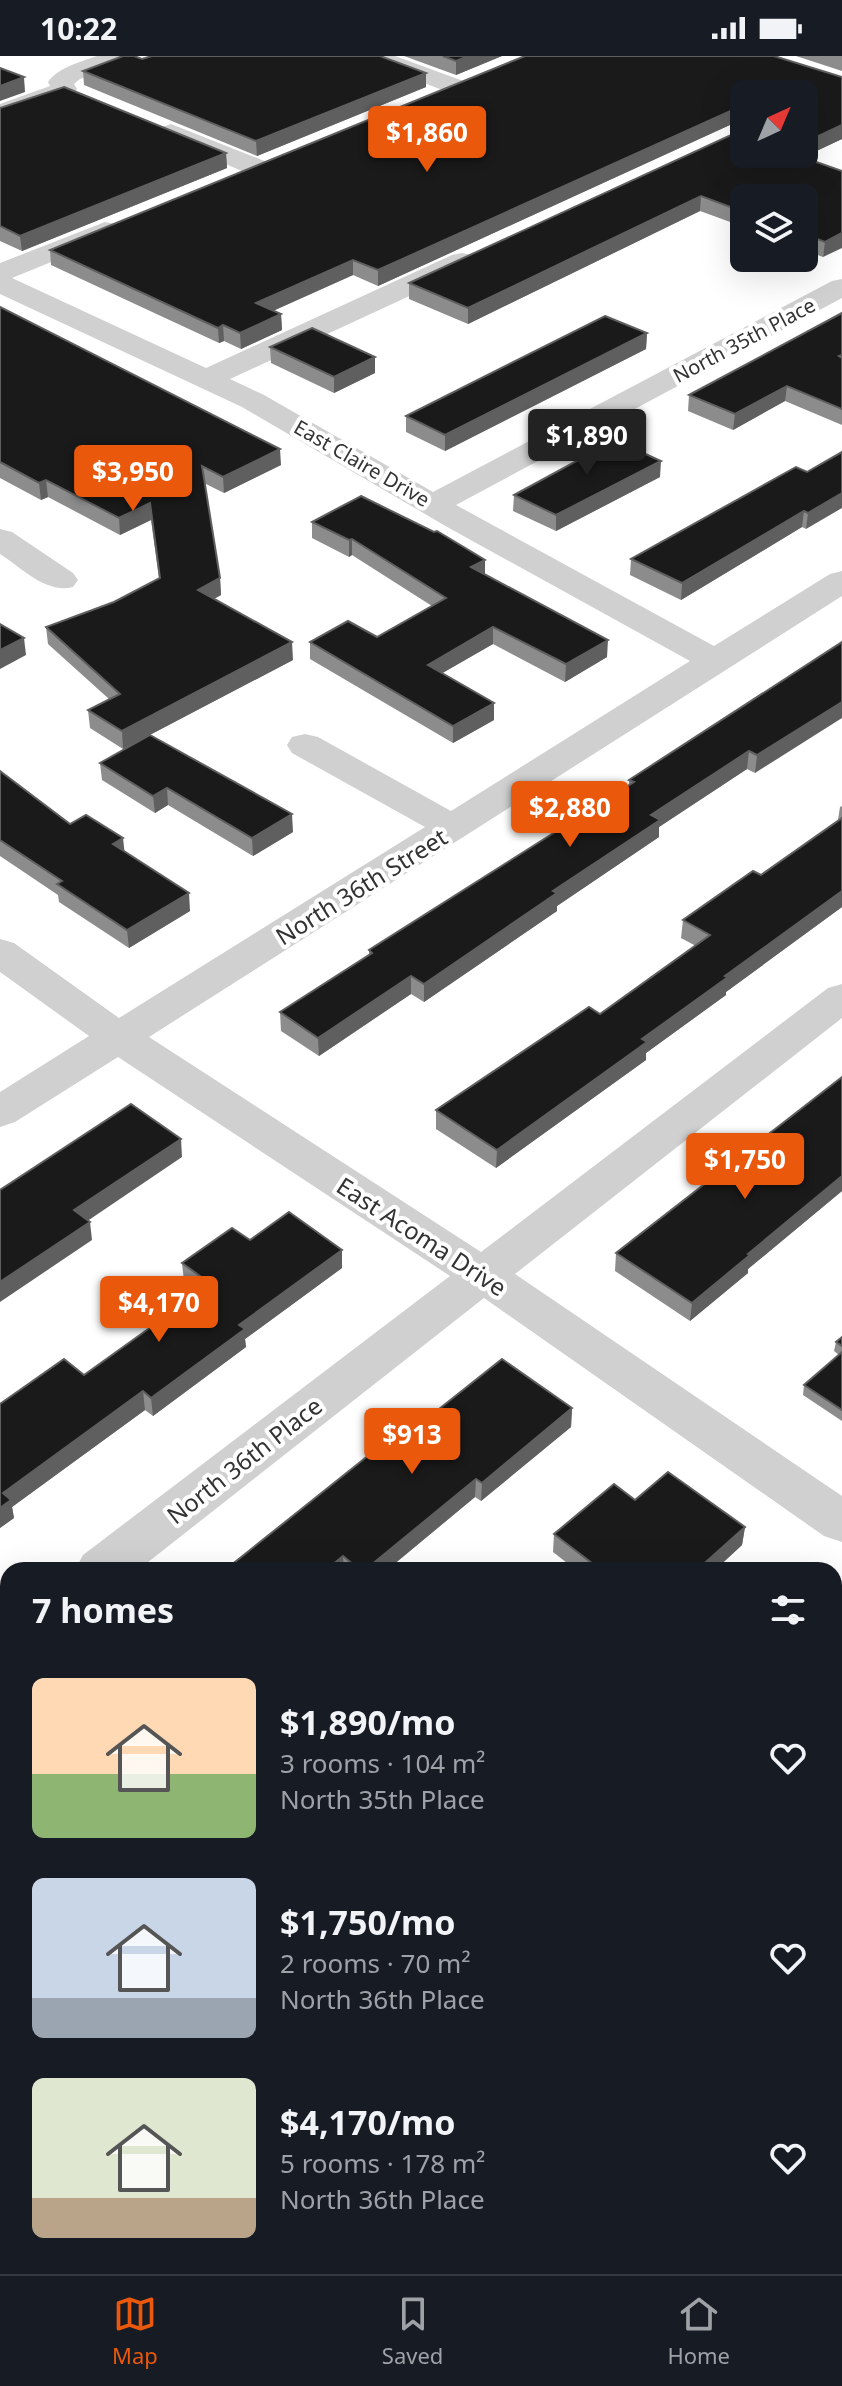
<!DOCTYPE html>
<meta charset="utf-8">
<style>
:root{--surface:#171b24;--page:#242831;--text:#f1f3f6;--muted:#9ea1a6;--line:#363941;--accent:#ea580c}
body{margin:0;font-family:"Noto Sans",sans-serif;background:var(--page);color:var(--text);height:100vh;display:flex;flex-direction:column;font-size:30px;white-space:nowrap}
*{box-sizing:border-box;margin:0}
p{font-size:26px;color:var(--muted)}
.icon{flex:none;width:44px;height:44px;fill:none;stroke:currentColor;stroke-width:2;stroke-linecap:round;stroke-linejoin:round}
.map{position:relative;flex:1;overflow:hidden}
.panel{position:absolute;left:0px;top:1506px;width:842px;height:712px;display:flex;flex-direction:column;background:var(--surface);border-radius:24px 24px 0 0;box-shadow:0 8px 32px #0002}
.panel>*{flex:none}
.needle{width:52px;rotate:44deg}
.controls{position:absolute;left:730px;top:24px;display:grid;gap:16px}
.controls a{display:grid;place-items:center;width:88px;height:88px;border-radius:12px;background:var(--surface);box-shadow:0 8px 32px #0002;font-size:40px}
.price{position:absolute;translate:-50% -68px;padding:0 18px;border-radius:8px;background:var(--accent);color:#fff;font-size:26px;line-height:52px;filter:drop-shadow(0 2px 4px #0008)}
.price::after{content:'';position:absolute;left:50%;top:48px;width:24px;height:18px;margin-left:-12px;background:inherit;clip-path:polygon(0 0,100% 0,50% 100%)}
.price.active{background:#222;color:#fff}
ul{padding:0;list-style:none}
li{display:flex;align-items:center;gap:24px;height:200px;padding:0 32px}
li span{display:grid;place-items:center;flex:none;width:224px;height:160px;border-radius:12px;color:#555}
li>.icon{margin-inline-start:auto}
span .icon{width:96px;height:96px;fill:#fffc;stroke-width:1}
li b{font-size:34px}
h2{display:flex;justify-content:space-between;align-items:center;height:96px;padding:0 32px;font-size:34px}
.status{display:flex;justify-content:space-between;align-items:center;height:56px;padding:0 40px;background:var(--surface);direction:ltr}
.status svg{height:22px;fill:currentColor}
.tab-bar{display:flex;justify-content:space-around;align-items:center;height:112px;border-top:2px solid var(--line);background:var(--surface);font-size:22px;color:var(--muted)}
.tab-bar a{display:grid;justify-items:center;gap:4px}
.tab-bar .active{color:var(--accent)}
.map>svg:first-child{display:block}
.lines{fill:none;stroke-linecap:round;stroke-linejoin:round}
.minor{fill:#d0d0d0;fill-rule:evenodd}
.wall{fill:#8c8c8c}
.shaded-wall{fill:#5f5f5f}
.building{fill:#1a1a1a;stroke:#5f5f5f;stroke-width:2}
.labels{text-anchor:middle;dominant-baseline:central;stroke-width:8;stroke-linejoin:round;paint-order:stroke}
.far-street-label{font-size:20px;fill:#333;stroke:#fff}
.street-label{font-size:24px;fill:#333;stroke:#fff}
</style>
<div class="status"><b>10:22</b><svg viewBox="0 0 49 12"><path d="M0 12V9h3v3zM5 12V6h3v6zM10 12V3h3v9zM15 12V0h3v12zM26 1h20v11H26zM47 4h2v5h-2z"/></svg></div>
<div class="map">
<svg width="842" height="2218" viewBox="0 0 842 2218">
<rect width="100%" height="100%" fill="#fff"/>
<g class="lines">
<!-- minor -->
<g class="minor">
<path d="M97 0H131L127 5 80 23 74 28 77 33 74 38 0 65V48L50 30 48 26C59 11 80 6 97 0Z"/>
<polygon points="360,0 395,0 466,26 469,31 466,36 448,36 364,5"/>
<polygon points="171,68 267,106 271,112 267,118 249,118 162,81 158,76 162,71"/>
<polygon points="105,166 115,168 119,174 115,180 12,222 206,312 452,199 462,197 472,199 476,205 472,211 230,323 264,339 433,436 832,225 842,223 842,242 456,449 714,590 830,518 842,515 842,540 149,981 481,1196 828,932 842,928 842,962 515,1218 842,1440 842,1486 824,1480 484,1242 138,1514 75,1514 83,1499 450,1220 118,1001 15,1066 0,1071 0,1036 89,980 0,916 0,883 14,887 119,962 425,771 292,697 287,689 292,681 305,678 318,681 451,755 690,605 449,472 242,351 0,238 0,207"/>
<path d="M0 473 12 476 73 517 78 524 73 531C46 538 22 512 0 498Z"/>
<polygon points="842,1524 842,1572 834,1574 834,1526"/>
<polygon points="8,1564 8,1611 0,1614 0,1567"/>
<polygon points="834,2139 842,2142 842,2209 834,2205"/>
<polygon points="124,2210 193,2210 190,2218 121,2218"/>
</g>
</g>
<!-- wall -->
<g class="wall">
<polygon points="404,0 502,0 456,19"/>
<polygon points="774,0 842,83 803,101 842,115 823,201 804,194 804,142 744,142 744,171 700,155 468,268 409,243 409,227 804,98 744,38 744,64 743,63 378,230 353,219 273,255 281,258 282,274 241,293 224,285 219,287 51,209 50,194"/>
<polygon points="796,0 842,0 842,15"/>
<polygon points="142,3 426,17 426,31 257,100 84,29 83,15"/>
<polygon points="0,52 226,97 227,112 22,195 0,185"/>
<polygon points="0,251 281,409 224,437 204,427 220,522 221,539 214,543 293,604 123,693 90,672 88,654 109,643 48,588 46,571 114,546 159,522 151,464 120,479 48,441 41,444 0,422"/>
<polygon points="842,257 842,369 785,345 733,374 688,355 689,339"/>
<polygon points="647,277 646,293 445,395 406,376 406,360"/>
<polygon points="270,291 375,301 375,317 334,337 271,307"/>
<polygon points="842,396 806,473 802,471 681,544 630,519 631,503 807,416"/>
<polygon points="660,421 556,475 513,455 514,439"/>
<polygon points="312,466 485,504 485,519 607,601 565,626 493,588 442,617 494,647 494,664 453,687 310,603 310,586 377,581 432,550 352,499 349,501 312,482"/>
<polygon points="842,586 755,717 747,713 659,771 659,781 557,850 557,855 424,946 411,938 319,1000 281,975 280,956 369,899 369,894 629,729 629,724"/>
<polygon points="100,707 293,776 253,800 168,749 155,757 102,724"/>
<polygon points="0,715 70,768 124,796 190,855 129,892 59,846 58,839 0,800"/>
<polygon points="842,750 842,851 726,936 726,939 646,997 646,1004 496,1112 436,1073 436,1054 600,958 696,890 681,882 683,864 761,819 838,764 840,751"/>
<polygon points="842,1021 842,1135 748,1213 748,1217 690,1265 615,1215 616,1197"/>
<polygon points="250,1184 342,1212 245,1283 246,1291 153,1360 145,1354 12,1451 14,1462 0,1472 0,1348 84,1319 199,1237 184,1225 182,1207"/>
<polygon points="842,1281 842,1365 803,1339 804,1329 839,1299 834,1295 836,1286"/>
<polygon points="572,1352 571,1371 481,1445 475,1441 387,1514 225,1514 395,1388"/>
<polygon points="635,1444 745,1471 742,1489 715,1514 576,1514 553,1496 554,1478"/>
<polygon points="842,1641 842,1678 834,1672 834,1649"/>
<polygon points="834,1899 842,1905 842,2019 834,2013"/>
</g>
<!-- shaded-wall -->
<g class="shaded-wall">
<polygon points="468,0 502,0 456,19 456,5"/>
<polygon points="426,17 426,31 257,100 256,85"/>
<polygon points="24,21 25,36 0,45 0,30"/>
<polygon points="744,49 743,63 378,230 378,214"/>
<polygon points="842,69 842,83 785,110 786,98 804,98 804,87"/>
<polygon points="226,97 227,112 22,195 20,180"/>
<polygon points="701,140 700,155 468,268 468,252"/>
<polygon points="842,177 842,192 823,201 825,186"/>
<polygon points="353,204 353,219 257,262 256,247"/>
<polygon points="281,258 282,274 241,293 240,277"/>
<polygon points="223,269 224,285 219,287 218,272"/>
<polygon points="647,277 646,293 445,395 445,379"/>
<polygon points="375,301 375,317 334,337 334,321"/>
<polygon points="787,330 785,345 733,374 735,358"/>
<polygon points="280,393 281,409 224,437 223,421"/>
<polygon points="661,405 660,421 556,475 556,459"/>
<polygon points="46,424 48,441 41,444 39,427"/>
<polygon points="842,437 842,452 806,473 808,457"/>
<polygon points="150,447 151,464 120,479 119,462"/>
<polygon points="804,455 802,471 681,544 682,527"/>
<polygon points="352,483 352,499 349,501 349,484"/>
<polygon points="485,504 485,521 471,511"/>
<polygon points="220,522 221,539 199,551 198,534"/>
<polygon points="493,571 493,588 427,626 428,609"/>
<polygon points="24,582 26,599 0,613 0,594"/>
<polygon points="608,584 607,601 565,626 566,608"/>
<polygon points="292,586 293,604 123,693 122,675"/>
<polygon points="842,646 842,662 755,717 757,699"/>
<polygon points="494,647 494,664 453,687 453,670"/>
<polygon points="749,695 747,713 659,771 659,781 557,850 557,855 424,946 424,928 553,835 651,759"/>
<polygon points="167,732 168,749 155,757 153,740"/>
<polygon points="292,758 293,776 253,800 252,782"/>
<polygon points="123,782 125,800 113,788"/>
<polygon points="842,835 842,851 726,936 726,939 646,997 646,1004 496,1112 497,1094 725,920"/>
<polygon points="189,837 190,855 129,892 127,874"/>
<polygon points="411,920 411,938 319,1000 318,982"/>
<polygon points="181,1083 182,1101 77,1172 74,1154"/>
<polygon points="842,1120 842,1135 748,1213 748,1217 690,1265 692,1247 748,1198"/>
<polygon points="90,1166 92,1184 0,1246 0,1226"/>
<polygon points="342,1194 342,1212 245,1283 246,1291 153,1360 151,1342 239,1269"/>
<polygon points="143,1335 145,1354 12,1451 14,1462 0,1472 0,1452 3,1437"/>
<polygon points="572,1352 571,1371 481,1445 482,1427"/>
<polygon points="476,1423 475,1441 387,1514 365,1514"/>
<polygon points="745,1471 742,1489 715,1514 697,1514"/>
<polygon points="343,1500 344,1514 326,1514"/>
<polygon points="8,1817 8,1837 0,1844 0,1823"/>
<polygon points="842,1864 842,1877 834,1886 834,1873"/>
<polygon points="8,2157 8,2176 0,2183 0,2164"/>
<polygon points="547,2210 560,2210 553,2218 540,2218"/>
</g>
<!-- building -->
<g class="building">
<polygon points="123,0 134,0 142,3 152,0 380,0 426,17 256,85 83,15"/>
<polygon points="443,0 468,0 456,5"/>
<polygon points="525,0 774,0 842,21 842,69 804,87 804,38 744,38 744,49 378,214 353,204 256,247 281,258 240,277 223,269 218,272 50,194"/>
<polygon points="0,12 24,21 0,30"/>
<polygon points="64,31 226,97 20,180 0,170 0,52"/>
<polygon points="744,73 744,98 794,98 842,115 842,177 825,186 804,178 804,142 744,142 744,156 701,140 468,252 409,227"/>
<polygon points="0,251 280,393 223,421 202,410 220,522 198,534 292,586 122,675 88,654 120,638 46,571 114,546 160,522 150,447 119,462 46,424 39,427 0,406"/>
<polygon points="842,257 842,299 839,300 842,302 842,353 787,330 735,358 689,339"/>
<polygon points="605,260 647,277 445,379 406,360"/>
<polygon points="312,272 375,301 334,321 270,291"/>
<polygon points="615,384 661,405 556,459 514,439"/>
<polygon points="842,396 842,437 808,457 804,455 682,527 631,503 796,411 807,416"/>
<polygon points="361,440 434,476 437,475 485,504 471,511 608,584 566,608 493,571 428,609 494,647 453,670 310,586 348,565 377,581 446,542 352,483 349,484 312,466"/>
<polygon points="0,568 24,582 0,594"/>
<polygon points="842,586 842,646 757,699 749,695 651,759 660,764 553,835 557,837 424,928 411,920 318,982 280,956 372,897 369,894 634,726 629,724"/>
<polygon points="150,679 292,758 252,782 167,732 153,740 100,707"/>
<polygon points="0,715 70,768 86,759 123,782 113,788 189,837 127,874 57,828 62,825 0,784"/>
<polygon points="842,762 842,835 725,920 728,921 642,983 647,986 497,1094 436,1054 589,951 600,958 710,879 683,864 753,815 761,819"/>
<polygon points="842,1021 842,1120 748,1198 750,1199 692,1247 616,1197"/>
<polygon points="131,1048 181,1083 74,1154 90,1166 0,1226 0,1134"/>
<polygon points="289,1156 342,1194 239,1269 245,1273 151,1342 143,1335 3,1437 11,1444 0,1452 0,1348 64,1303 84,1319 211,1228 182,1207 232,1172 250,1184"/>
<polygon points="842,1281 842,1290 836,1286"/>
<polygon points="842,1296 842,1354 804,1329"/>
<polygon points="502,1303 572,1352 482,1427 476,1423 365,1514 360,1514 343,1500 326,1514 225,1514 389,1383 395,1388"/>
<polygon points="668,1416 745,1471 697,1514 601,1514 554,1478 614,1428 635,1444"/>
<polygon points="842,1641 842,1658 834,1652 834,1649"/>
<polygon points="8,1692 8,1817 0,1823 0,1699"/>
<polygon points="834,1831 842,1838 842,1864 834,1873"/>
<polygon points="834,1899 842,1905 842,2000 834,1993"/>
<polygon points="8,2019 8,2157 0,2164 0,2026"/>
<polygon points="343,2210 547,2210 540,2218 335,2218"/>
<polygon points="697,2210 706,2218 690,2218"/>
</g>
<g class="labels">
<!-- far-street labels -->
<g class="far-street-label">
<text transform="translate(744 284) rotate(-28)">North 35th Place</text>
<text transform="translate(362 407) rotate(30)">East Claire Drive</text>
</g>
<!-- street labels -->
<g class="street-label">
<text transform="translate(361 830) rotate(-32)">North 36th Street</text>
<text transform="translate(422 1180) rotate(33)">East Acoma Drive</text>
<text transform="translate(244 1404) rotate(-38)">North 36th Place</text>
</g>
</g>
</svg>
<div class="controls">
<a><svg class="needle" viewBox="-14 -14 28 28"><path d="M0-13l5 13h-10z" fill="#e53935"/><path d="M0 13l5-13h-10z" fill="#9ea1a6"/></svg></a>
<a><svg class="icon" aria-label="layers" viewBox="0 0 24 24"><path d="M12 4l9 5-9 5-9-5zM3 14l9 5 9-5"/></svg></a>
</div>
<b class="price" style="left:427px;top:118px">$1,860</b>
<b class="price active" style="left:587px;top:421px">$1,890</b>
<b class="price" style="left:133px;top:457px">$3,950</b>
<b class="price" style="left:570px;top:793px">$2,880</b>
<b class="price" style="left:745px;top:1145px">$1,750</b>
<b class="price" style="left:159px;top:1288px">$4,170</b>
<b class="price" style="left:412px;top:1420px">$913</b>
<section class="panel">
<h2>7 homes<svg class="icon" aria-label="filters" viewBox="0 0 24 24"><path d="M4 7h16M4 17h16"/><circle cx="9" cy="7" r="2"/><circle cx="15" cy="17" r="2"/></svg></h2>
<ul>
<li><span style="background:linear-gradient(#ffd9b3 60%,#8fb573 0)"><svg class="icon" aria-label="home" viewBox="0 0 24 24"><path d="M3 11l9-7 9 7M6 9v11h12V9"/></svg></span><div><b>$1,890/mo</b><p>3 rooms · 104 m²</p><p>North 35th Place</p></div><svg class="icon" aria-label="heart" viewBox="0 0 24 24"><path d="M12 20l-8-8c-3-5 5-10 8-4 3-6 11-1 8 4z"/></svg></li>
<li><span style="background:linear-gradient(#c9d6e8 75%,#9aa5b1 0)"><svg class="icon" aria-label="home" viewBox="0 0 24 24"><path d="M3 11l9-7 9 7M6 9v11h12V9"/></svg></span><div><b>$1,750/mo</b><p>2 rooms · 70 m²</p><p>North 36th Place</p></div><svg class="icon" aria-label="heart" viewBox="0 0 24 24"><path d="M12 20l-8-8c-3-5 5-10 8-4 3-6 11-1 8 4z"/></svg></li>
<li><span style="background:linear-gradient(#dfe7d0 75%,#b9a48a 0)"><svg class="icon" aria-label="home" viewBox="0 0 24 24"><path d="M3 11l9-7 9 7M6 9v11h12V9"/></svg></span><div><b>$4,170/mo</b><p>5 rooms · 178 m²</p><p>North 36th Place</p></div><svg class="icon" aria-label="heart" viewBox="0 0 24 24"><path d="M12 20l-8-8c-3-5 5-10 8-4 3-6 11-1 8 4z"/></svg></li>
</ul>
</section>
</div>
<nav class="tab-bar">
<a class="active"><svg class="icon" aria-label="map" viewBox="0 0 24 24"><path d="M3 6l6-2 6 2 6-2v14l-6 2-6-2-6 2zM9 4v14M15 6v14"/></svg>Map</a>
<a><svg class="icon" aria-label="saved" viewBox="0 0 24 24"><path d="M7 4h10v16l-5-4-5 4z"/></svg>Saved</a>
<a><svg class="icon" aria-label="home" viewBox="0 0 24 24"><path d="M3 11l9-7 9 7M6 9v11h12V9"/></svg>Home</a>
</nav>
